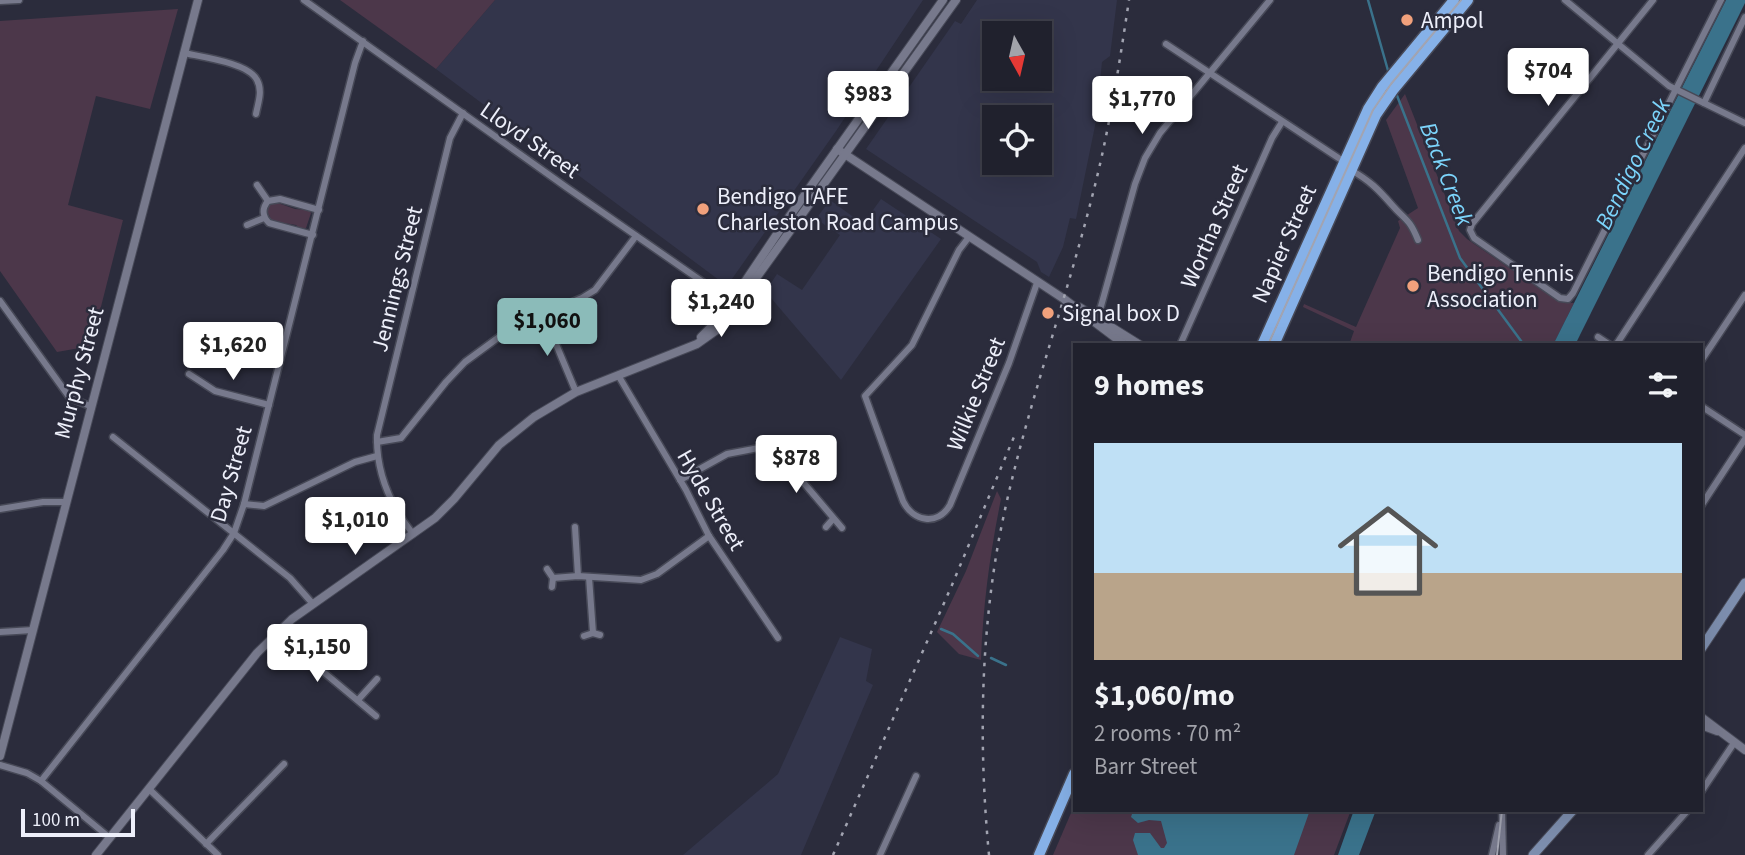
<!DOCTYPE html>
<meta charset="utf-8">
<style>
:root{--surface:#20212d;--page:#282935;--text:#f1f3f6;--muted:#a2a3aa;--line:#3d3e49;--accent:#8bbbb9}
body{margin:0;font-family:"Source Sans 3",sans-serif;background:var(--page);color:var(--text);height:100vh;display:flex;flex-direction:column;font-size:26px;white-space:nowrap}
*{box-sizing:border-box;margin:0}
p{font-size:23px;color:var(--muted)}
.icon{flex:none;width:38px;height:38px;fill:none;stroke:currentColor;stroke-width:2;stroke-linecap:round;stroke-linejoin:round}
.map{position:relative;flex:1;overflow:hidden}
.panel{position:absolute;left:1073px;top:343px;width:630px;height:469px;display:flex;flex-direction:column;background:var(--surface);border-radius:0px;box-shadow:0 7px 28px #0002,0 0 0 2px var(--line)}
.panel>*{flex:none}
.needle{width:46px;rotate:172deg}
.fabs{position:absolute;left:982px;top:21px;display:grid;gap:14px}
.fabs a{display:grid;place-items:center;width:70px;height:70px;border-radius:0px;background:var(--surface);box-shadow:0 7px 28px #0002,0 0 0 2px var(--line);font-size:35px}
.scale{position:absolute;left:21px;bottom:18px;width:114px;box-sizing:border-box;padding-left:7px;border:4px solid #edeffa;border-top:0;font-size:19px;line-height:24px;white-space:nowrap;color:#edeffa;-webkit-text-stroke:5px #2b2c3c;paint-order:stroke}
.price{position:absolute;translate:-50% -60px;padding:0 16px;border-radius:7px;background:#fff;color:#222;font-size:23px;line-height:46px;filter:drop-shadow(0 2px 4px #0008)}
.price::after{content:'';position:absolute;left:50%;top:42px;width:21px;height:16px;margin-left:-10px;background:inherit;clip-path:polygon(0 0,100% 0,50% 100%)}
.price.selected{background:var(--accent);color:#111}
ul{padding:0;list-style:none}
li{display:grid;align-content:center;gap:14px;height:371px;padding:0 21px}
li+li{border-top:2px solid var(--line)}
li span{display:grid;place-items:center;height:217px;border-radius:0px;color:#555}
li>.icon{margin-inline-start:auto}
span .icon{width:126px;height:126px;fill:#fffc;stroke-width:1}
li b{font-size:30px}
h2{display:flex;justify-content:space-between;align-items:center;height:84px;padding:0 21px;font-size:30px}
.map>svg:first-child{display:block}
.built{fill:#33354b;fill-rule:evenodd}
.green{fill:#4c374a}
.water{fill:#3a728b}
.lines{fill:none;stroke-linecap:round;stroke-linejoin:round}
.stream{stroke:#3a728b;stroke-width:2.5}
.minor-casing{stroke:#474957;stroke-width:9}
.tertiary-casing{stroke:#474957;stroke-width:10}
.secondary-casing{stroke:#474957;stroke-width:11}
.trunk-casing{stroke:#474957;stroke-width:13}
.minor{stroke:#77798c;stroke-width:6}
.tertiary{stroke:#77798c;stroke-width:8}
.secondary{stroke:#7d8eae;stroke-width:9}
.trunk{stroke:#86b1e8;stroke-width:10}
.tram{stroke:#a2a4b1;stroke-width:2}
.rail{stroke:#a2a4b1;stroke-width:2.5;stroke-dasharray:3.5 7;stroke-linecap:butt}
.poi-dot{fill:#f1a17c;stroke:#2b2c3c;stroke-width:2.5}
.labels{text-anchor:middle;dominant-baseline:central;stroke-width:5;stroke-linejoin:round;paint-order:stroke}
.poi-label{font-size:23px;fill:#edeffa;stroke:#2b2c3c;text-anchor:start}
.street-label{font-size:23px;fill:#edeffa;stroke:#2b2c3c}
.water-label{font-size:24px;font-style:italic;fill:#7cd4fb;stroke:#2b2c3c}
</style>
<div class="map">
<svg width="1745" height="855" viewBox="0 0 1745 855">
<rect width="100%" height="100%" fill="#2b2c3c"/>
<!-- built -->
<g class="built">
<polygon points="495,0 923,0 836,131 727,286 436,69"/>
<path d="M977 0H1117L1110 56 1102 62 1096 121 1076 219 1070 218 1063 247 1049 277 1041 272 1037 262 866 149 955 21 961 24ZM1040 33V79H994V33ZM1040 117V163H994V117Z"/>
<polygon points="881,199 941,239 841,380 771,298 769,286 777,274 802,290 840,235 816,219 830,200 863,224"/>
<polygon points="840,637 872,649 866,681 873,685 801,855 683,855 778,774"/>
</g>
<!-- green -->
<g class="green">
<polygon points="340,0 495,0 436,69"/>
<polygon points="178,9 150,109 96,96 68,205 123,220 91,346 57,352 0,271 0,21"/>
<polygon points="1405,94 1459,231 1467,239 1559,302 1574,303 1553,345 1349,345 1354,331 1303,307 1304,304 1356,327 1400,228 1398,221 1418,208 1386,120"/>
<polygon points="275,202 295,209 309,210 311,213 306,228 300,229 296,225 272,221 267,211 270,204"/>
<path d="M997 491 1001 499C990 553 983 605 981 660L959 654 937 632 966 571Z"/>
<polygon points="1074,806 1074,810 1351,810 1334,855 1053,855"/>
</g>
<!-- water -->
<g class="water">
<polygon points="1726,0 1745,0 1745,3 1575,345 1553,345"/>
<polygon points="1139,810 1310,810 1294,855 1138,855 1133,840 1135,833 1150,833 1161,848 1164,848 1167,843 1161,821 1149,820 1138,823 1131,817 1132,814 1140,813"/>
<polygon points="1354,810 1376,810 1359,855 1338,855"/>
</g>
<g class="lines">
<!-- stream -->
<g class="stream">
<polyline points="1368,0 1389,74"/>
<polyline points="1396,93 1460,258 1524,345"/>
<polyline points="941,629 953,634 978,656"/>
<polyline points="991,658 1006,665"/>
</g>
<defs>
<g id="minor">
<polyline points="304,0 566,187 733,303"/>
<polyline points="1565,0 1669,86 1745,123"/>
<polyline points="1653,0 1472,224 1470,230 1474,238 1560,298 1568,299 1573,293 1721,0"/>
<polyline points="0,1 19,0"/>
<polyline points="1166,44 1343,161"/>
<path d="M184 53C202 57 249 63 257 80 263 91 258 103 256 114"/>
<polyline points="1704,103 1745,17"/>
<path d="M1351 170C1370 181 1378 189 1392 205 1406 221 1409 218 1418 240"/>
<polyline points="257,185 268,201"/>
<polyline points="247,225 264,218"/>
<path d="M313 235 269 223C262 216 262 208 268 201L280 199 319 210"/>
<path d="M969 237 959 250 912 345 865 396 903 501C913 522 938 526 950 505L1009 363 1037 283"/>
<polyline points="0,301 70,398 90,406"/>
<polyline points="543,313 576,392"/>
<polyline points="1098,317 1135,184 1145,158 1160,133 1270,0"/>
<polyline points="1598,337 1610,345"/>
<polyline points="1180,345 1272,138 1282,122"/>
<polyline points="1616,345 1745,148"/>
<polyline points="1701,361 1745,295"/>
<polyline points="189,374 215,391 269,405"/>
<polyline points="618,375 686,490 709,536 778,638"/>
<polyline points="1701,406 1745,435"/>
<polyline points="113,437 290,578 313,604"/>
<polyline points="377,442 401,438 446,382 465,362 514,326 582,298 595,290 636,236"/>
<polyline points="778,444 786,462 842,528"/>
<polyline points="680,480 727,454 785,443"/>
<polyline points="244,504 264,506 355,462 377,456"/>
<polyline points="1701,506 1745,439"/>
<polyline points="0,509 43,502 66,502"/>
<polyline points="575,527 578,576"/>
<polyline points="826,527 833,519"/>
<path d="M413 534C390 505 376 472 377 435L450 138 463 113"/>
<polyline points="547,569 553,578 552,587"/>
<polyline points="589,577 593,633"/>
<polyline points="553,578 578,576 641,580 657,574 709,536"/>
<polyline points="279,630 296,649 376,716"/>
<polyline points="0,632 33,630"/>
<polyline points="584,636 593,633 600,635"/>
<polyline points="358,700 377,679"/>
<polyline points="0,765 27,773 41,781 110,838"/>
<polyline points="41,781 223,550 234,533 244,504 355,63 363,41"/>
<polyline points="149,789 218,855"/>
<polyline points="1701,792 1734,743"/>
<polyline points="1502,810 1503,855"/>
<polyline points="206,844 284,764"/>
<polyline points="880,855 916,776"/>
<polyline points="1492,855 1499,825"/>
<polyline points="1648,855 1688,810"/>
</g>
<g id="tertiary">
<polyline points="837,149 1064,299 1125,345"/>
<polyline points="1079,307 1140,345"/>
<polyline points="701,337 722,316 777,234 943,0"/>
<polyline points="1701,717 1745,750"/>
<polyline points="1701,725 1717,731"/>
<polyline points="0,756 198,0"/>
<polyline points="96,855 257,653 292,619 435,518 454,499 499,445 534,417 576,392 697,344 721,327 956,0"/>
</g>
<g id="secondary">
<polyline points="1701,649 1745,583"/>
<polyline points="1533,855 1573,810"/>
</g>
<g id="trunk">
<polyline points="1262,345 1368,109 1382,87 1454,0"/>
<polyline points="1274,345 1376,115 1394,89 1468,0"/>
<polyline points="1039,855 1074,774"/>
</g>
</defs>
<!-- minor casing -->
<use href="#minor" class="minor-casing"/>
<!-- tertiary casing -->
<use href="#tertiary" class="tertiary-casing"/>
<!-- secondary casing -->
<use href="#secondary" class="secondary-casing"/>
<!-- trunk casing -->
<use href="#trunk" class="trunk-casing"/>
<!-- minor -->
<use href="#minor" class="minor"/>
<!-- tertiary -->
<use href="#tertiary" class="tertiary"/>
<!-- secondary -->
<use href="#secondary" class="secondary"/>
<!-- trunk -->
<use href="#trunk" class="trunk"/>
<!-- tram -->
<g class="tram">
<polyline points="1268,345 1373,110 1391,84 1461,0"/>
<polyline points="1497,855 1502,810"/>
</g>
<!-- rail -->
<g class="rail">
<polyline points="833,855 952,585 1016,432"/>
<path d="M989 855C979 750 980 643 999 539 1021 423 1063 312 1092 197 1109 132 1119 66 1129 0"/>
</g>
</g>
<!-- markers -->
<g class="poi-dot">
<circle cx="1407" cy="20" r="7"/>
<circle cx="703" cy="209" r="7"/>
<circle cx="1413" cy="286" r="7"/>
<circle cx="1048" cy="313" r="7"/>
</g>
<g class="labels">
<!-- poi labels -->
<g class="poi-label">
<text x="1421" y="20">Ampol</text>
<text x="717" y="196">Bendigo TAFE<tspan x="717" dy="26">Charleston Road Campus</tspan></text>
<text x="1427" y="273">Bendigo Tennis<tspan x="1427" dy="26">Association</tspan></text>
<text x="1062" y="313">Signal box D</text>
</g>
<!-- street labels -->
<g class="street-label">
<text transform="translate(530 140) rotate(35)">Lloyd Street</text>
<text transform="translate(1214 226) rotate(-66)">Wortha Street</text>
<text transform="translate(1284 244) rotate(-66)">Napier Street</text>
<text transform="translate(397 279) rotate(-76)">Jennings Street</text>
<text transform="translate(79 373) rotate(-75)">Murphy Street</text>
<text transform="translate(976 394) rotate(-68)">Wilkie Street</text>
<text transform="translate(231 474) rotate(-74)">Day Street</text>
<text transform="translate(711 500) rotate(60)">Hyde Street</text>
</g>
<!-- water labels -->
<g class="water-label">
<text transform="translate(1633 164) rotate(-64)">Bendigo Creek</text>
<text transform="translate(1446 174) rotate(69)">Back Creek</text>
</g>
</g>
</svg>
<div class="fabs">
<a><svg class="needle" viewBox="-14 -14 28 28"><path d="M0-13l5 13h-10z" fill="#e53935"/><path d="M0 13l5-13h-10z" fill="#a2a3aa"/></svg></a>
<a><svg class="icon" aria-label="locate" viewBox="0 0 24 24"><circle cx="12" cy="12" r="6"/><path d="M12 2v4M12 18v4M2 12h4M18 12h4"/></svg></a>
</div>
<div class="scale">100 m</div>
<b class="price" style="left:1548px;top:108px">$704</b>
<b class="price" style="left:868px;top:131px">$983</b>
<b class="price" style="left:1142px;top:136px">$1,770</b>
<b class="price" style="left:721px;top:339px">$1,240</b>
<b class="price selected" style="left:547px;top:358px">$1,060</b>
<b class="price" style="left:233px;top:382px">$1,620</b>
<b class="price" style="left:796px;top:495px">$878</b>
<b class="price" style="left:355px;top:557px">$1,010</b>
<b class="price" style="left:317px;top:684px">$1,150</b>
<section class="panel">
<h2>9 homes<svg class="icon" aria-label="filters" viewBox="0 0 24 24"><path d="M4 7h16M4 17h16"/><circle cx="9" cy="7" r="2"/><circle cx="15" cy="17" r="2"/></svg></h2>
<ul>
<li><span style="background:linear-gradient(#bfe0f5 60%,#b9a48a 0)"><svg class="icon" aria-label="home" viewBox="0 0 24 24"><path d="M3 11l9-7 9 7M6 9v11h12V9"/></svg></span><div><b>$1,060/mo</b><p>2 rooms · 70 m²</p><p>Barr Street</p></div></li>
</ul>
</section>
</div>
